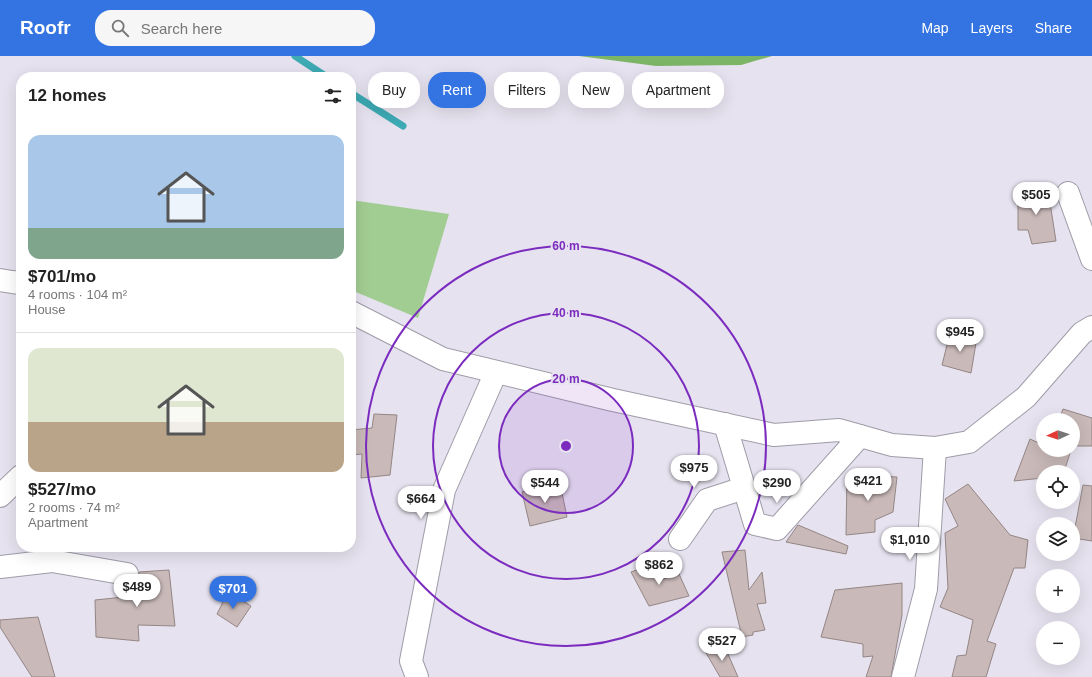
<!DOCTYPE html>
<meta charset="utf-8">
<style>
:root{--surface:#fff;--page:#f6f6f6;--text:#222;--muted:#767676;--line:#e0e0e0;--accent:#3474e2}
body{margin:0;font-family:Arial,sans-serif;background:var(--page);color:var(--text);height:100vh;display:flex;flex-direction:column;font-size:15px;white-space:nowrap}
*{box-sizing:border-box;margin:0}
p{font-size:13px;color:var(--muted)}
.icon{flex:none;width:22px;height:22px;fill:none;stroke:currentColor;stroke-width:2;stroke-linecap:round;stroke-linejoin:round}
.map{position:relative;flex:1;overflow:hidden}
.details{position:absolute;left:16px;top:16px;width:340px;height:480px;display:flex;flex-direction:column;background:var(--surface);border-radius:16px;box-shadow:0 4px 16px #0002}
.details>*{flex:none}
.hud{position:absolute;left:368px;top:16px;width:380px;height:36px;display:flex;gap:8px}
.needle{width:26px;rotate:267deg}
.tools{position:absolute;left:1036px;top:357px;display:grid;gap:8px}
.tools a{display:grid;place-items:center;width:44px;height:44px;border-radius:50%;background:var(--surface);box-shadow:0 4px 16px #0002;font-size:20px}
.price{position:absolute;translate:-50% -34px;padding:0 9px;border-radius:14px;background:#fff;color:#222;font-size:13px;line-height:26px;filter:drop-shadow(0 1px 2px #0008)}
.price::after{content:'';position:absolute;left:50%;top:24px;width:12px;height:9px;margin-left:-6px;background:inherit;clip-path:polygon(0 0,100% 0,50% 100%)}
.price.selected{background:var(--accent);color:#fff}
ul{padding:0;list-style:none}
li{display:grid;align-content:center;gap:8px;height:212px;padding:0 12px}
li+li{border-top:1px solid var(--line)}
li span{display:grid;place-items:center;height:124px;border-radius:12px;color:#555}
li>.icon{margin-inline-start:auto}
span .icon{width:72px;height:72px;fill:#fffc;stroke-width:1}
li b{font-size:17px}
h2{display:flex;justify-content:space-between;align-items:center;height:48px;padding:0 12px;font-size:17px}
.pill{padding:0 14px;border-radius:16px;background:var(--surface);box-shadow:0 4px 16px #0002;font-size:14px;line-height:36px}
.pill.selected{background:var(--accent);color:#fff}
header{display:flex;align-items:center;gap:24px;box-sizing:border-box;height:56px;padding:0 20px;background:var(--accent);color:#fff}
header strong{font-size:19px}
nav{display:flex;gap:22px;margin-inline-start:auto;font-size:14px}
.search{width:280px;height:36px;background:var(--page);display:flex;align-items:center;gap:10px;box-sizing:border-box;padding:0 14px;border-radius:16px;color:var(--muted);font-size:15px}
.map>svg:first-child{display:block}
.green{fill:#a2cd92}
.forest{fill:#7db567}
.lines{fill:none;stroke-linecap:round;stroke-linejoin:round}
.stream{stroke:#3daab4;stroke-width:7}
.building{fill:#c9b9b9;stroke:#948685}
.street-casing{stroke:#9f9ca8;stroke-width:24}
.street{stroke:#fff;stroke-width:22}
.ring{fill:none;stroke:#7b2cbf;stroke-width:2}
.centre{fill:#7b2cbf;stroke:#e6e2ef;stroke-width:2}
.ring-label{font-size:12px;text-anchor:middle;font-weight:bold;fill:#7b2cbf;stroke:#e6e2ef;stroke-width:4;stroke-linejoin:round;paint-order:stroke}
</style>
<header>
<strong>Roofr</strong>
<div class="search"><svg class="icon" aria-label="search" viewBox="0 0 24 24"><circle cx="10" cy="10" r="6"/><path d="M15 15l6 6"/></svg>Search here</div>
<nav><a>Map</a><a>Layers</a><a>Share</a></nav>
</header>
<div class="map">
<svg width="1092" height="621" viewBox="0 0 1092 621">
<rect width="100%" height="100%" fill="#e6e2ef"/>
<!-- green -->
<polygon class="green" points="351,144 449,158 418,262 351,234"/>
<!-- forest -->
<polygon class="forest" points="579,0 772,0 741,9 656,10"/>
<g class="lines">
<!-- stream -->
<g class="stream">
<polyline points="295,0 327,21"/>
<polyline points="351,37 403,70"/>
</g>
</g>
<!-- building -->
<g class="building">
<polygon points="1048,134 1056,185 1032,188 1028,174 1018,174 1018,137"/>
<polygon points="949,281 977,281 971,317 942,309"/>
<polygon points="1063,353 1092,362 1092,390 1073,390 1073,364 1059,364"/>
<polygon points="374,358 397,359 390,419 361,422 362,398 351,399 351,374 372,372"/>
<polygon points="1030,383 1043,389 1043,394 1071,394 1064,416 1043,416 1043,422 1014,425"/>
<polygon points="847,419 897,421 893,456 875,464 875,476 846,479"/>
<polygon points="560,427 567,461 530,470 522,436"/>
<polygon points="968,428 1010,479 1028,484 1025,512 1014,512 987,585 996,588 986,621 952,621 957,600 966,599 973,564 940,551 948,532 945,477 958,470 945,443"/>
<polygon points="1083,429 1092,430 1092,485 1073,482"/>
<polygon points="798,469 848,490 846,498 786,486"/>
<polygon points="745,494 749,534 762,516 766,547 757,548 765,574 753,576 753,579 742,581 722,496"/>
<polygon points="654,508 663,523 679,518 689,540 649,550 631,516"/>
<polygon points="169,514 175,570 138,569 139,585 96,581 95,544 134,540 134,528 137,526 139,521 139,516"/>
<polygon points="902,527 902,559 891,621 866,621 873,600 863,601 863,588 821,581 835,534"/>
<polygon points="228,536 251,550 237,571 217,558"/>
<polygon points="38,561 55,621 32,621 0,571 0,564"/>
<polygon points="724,589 738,621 720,621 705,595"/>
</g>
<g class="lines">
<defs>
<g id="street">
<polyline points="1068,137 1092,203"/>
<polyline points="0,224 12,226 21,227"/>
<polyline points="351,256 443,303 613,344 774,379 839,374 892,389 935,392 969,386 1026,341 1082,277 1092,271"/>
<polyline points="725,368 755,468 777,473 860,380"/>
<polyline points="0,440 21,420"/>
<polyline points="680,483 707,444 744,432"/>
<polyline points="0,511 52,505 127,518"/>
<polyline points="417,621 411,605 444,434 496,316"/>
<polyline points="903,621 926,533 935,392"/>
</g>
</defs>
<!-- street casing -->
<use href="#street" class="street-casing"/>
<!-- street -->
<use href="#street" class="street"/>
</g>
<!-- distance rings -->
<circle cx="566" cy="390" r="67" fill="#7b2cbf" fill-opacity=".12"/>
<g class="ring">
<circle cx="566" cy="390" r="67"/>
<circle cx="566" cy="390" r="133"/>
<circle cx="566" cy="390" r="200"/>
</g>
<circle cx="566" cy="390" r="6" class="centre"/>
<g class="ring-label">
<text x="566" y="194">60 m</text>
<text x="566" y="261">40 m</text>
<text x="566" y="327">20 m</text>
</g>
</svg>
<div class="tools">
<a><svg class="needle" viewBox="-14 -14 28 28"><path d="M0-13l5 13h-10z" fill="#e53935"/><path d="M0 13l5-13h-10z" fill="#767676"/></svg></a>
<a><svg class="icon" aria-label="locate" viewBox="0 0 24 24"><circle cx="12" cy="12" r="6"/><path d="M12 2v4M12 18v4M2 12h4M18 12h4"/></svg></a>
<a><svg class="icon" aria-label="layers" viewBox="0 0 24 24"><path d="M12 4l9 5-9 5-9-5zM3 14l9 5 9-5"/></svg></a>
<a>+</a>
<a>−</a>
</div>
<b class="price" style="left:1036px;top:160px">$505</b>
<b class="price" style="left:960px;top:297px">$945</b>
<b class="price" style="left:694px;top:433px">$975</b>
<b class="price" style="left:868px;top:446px">$421</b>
<b class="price" style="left:545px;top:448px">$544</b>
<b class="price" style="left:777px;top:448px">$290</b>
<b class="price" style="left:421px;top:464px">$664</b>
<b class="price" style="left:910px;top:505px">$1,010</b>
<b class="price" style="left:659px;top:530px">$862</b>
<b class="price" style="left:137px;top:552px">$489</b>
<b class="price selected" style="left:233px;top:554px">$701</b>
<b class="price" style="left:722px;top:606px">$527</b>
<div class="hud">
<a class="pill">Buy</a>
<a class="pill selected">Rent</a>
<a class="pill">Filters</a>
<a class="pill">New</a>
<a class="pill">Apartment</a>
</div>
<section class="details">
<h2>12 homes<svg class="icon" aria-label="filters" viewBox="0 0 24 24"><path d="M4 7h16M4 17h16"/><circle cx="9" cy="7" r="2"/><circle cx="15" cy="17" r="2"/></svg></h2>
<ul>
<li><span style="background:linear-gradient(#a9c7e8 75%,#7fa58c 0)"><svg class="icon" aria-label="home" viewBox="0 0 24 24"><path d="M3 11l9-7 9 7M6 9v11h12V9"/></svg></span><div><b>$701/mo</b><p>4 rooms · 104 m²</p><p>House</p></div></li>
<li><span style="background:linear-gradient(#dfe7d0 60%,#b9a48a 0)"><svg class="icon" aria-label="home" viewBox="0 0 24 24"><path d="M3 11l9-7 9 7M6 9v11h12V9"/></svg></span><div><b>$527/mo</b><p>2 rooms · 74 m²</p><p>Apartment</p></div></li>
</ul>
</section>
</div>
